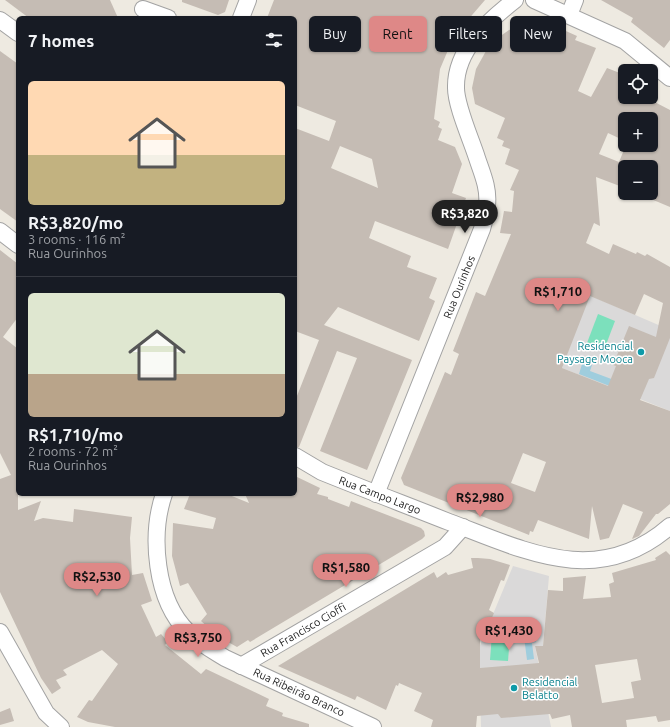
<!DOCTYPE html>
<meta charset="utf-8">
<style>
:root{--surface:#171b24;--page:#20242c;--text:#f1f3f6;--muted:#9ea1a6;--line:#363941;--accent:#de8887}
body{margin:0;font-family:Ubuntu,sans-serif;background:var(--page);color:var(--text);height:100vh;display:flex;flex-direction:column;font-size:15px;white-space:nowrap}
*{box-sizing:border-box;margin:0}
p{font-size:13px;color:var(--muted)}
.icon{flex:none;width:22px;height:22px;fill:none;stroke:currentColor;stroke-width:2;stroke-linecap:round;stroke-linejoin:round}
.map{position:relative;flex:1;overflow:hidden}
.details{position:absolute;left:16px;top:16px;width:281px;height:480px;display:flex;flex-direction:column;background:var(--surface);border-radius:6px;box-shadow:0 1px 3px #0004}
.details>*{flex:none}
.top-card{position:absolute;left:309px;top:16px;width:301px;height:36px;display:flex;gap:8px}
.fabs{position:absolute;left:618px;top:64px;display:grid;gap:8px}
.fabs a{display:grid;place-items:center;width:40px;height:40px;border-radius:6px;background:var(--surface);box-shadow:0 1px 3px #0004;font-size:20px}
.price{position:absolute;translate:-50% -34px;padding:0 9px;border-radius:14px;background:var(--accent);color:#111;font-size:13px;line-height:26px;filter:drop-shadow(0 1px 2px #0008)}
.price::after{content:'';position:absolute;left:50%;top:24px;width:12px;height:9px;margin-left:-6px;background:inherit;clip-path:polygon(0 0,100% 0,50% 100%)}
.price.active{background:#222;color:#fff}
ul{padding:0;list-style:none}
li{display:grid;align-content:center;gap:8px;height:212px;padding:0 12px}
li+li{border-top:1px solid var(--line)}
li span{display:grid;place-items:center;height:124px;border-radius:6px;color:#555}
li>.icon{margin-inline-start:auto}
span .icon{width:72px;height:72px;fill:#fffc;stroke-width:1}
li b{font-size:17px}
h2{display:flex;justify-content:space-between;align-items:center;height:48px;padding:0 12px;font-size:17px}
.tag{padding:0 14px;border-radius:6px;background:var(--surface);box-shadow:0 1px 3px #0004;font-size:14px;line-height:36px}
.tag.active{background:var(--accent);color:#111}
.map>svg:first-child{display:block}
.residential{fill:#dad9d9}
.pitch{fill:#7ce0bc}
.water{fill:#9fcddd}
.building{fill:#c5bcb4;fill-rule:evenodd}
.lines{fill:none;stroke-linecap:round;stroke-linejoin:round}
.street-casing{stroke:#a3a3a3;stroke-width:18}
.street{stroke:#fff;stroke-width:16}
.culture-dot{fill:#0f9aa8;stroke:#fff;stroke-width:1.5}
.labels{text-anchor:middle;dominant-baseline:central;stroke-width:3;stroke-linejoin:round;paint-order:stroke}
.street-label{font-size:11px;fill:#1c1c1c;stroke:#fff}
.culture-label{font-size:11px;fill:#0d838f;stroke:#fff;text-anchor:end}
</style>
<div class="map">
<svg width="670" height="727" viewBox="0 0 670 727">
<rect width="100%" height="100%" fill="#eeeae1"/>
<!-- residential -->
<g class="residential">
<polygon points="589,295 670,330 670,411 562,368"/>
<polygon points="513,566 549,576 543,646 535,646 551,727 481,727 479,648"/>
</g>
<!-- pitch -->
<g class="pitch">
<polygon points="598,314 615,321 604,350 587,343"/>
<polygon points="493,621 511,623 508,661 490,660"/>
</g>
<!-- water -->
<g class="water">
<polygon points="583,361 592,365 590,371 638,389 635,396 579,374"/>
<polygon points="534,628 536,642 532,643 534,659 527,660 523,629"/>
</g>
<!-- building -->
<g class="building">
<polygon points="5,0 110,0 118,18 29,18"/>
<polygon points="182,0 229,0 225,12 218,15 182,2"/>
<path d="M274 0H485L454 36 440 69 434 119 440 122 438 127 442 129 438 140 455 147 462 164 452 193 466 198 448 249 375 221 369 238 411 256 407 267 437 278 429 298 435 301 419 341 338 307 324 325 412 360 367 470 320 451 357 358 337 351 299 447H295V401L319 340 295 331V128L329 141 336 121 295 105V18H267ZM340 146 372 159 378 188 331 168Z"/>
<polygon points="601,0 670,0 670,40 664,48 631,22 633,18"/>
<path d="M527 24 557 27 577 36 575 40 596 48 578 91 591 97 607 68 625 75V97H645L670 110V207L651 199V167H625V188L596 177 600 226 594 223 586 243 609 254 613 244 636 254 637 252 645 256 647 254 670 267V338L654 378 649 379 640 400 670 411V504L658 514H656L639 536 632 539 643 512 623 504 609 538 600 540 592 506 589 539 538 520 533 532 530 531 529 535 404 485 401 478 445 372 451 375 459 354 453 351 476 292 485 296 511 234 500 233 504 211 512 212 514 191 510 190 519 170 505 164 510 149 502 146 504 141 497 138 505 118 475 104 472 88 476 69 486 51 492 42 509 30ZM625 119H651V145H626L619 162 599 154 608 133 625 141ZM644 294 663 303 656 337 629 326 613 365 616 366 608 386 562 368 590 296 635 315ZM523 453 546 462 535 492 511 483Z"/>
<polygon points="0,51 18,64 18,222 0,209"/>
<polygon points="0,250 18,264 18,317 3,337 18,349 18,510 41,501 34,521 43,518 73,522 74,509 132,517 130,538 132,575 143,573 152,601 141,605 156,637 161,634 168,642 165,645 201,674 206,669 269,699 266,706 283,713 282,716 309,724 309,727 115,727 88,722 77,717 89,700 92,701 118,664 102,650 63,670 67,675 56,680 61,688 52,694 41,678 0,592 0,479 11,475 0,453"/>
<polygon points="295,476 320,488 317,494 328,497 328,499 349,507 351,501 421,528 424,531 425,536 422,539 250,642 248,640 237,647 219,637 201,621 207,614 188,583 180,586 172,556 173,523 213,529 216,518 184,509 190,494 227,494 249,503 245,494 295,494"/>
<path d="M666 551 670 555V720L658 722 656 716 626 720 627 727H572L570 715 552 719 550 714 501 718 498 714 477 716 476 727H431L433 720 414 711 422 693 399 683 398 686 396 685 386 710 357 696 355 700 278 666 434 572 437 578 446 572 448 575 473 568 471 558H478L490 559 510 565 504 581 501 580 489 610 494 613 488 627 485 626 480 638V668L539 663 535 646H543L548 590 563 591V578L586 576 583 599 611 597 609 584 614 582 612 573 656 560 655 558ZM637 659 641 680 631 682 634 698 602 703 595 665Z"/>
<polygon points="10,708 14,721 0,725 0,712"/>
</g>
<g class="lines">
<defs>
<g id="street">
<polyline points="534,0 625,41 670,78"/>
<polyline points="143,9 168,18"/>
<polyline points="569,15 575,0"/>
<polyline points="241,18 248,0"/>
<polyline points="0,20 18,33"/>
<polyline points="0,231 18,245"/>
<path d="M295 456 322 472C364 489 406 505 449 522 526 551 598 589 670 526"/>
<path d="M164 494C150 535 155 600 188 632 199 643 212 650 225 658L373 727"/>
<path d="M376 494 482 229C484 221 487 213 487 205 489 188 482 173 477 158 471 139 456 106 456 88 455 50 488 21 515 0"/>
<polyline points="0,632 46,713 61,727"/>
<polyline points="241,666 445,547 463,527"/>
</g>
</defs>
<!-- street casing -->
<use href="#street" class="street-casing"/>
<!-- street -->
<use href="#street" class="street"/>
</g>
<!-- markers -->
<g class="culture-dot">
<circle cx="641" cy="352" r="4"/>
<circle cx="514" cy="688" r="4"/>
</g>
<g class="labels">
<!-- street labels -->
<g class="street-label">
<text transform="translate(459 287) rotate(-68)">Rua Ourinhos</text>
<text transform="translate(380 495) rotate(21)">Rua Campo Largo</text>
<text transform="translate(303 630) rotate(-30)">Rua Francisco Cioffi</text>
<text transform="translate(299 692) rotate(25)">Rua Ribeirão Branco</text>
</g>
<!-- culture labels -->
<g class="culture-label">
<text x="633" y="346">Residencial<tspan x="633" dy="13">Paysage Mooca</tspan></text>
<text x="522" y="682" text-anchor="start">Residencial<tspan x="522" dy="13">Belatto</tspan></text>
</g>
</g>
</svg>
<div class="fabs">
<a><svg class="icon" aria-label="locate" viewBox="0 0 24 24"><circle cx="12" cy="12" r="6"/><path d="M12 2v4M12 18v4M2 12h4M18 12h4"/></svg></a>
<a>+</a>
<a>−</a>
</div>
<b class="price active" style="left:465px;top:234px">R$3,820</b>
<b class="price" style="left:558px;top:312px">R$1,710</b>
<b class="price" style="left:480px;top:518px">R$2,980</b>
<b class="price" style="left:346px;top:588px">R$1,580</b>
<b class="price" style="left:97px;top:597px">R$2,530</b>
<b class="price" style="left:509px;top:651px">R$1,430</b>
<b class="price" style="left:198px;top:658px">R$3,750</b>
<div class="top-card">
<a class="tag">Buy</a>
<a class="tag active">Rent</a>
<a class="tag">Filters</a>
<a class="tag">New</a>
</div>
<section class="details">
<h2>7 homes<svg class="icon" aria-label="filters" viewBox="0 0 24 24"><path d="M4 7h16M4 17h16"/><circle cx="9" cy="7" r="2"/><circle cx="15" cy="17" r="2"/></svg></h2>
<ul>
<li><span style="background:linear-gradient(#ffd9b3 60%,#c2b280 0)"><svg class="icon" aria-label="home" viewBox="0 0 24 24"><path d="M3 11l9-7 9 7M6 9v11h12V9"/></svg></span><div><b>R$3,820/mo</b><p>3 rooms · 116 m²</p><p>Rua Ourinhos</p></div></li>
<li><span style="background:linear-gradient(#dfe7d0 65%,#b9a48a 0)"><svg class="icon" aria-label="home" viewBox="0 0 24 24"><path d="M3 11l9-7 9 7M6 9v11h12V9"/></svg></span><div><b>R$1,710/mo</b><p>2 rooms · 72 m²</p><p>Rua Ourinhos</p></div></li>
</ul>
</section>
</div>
